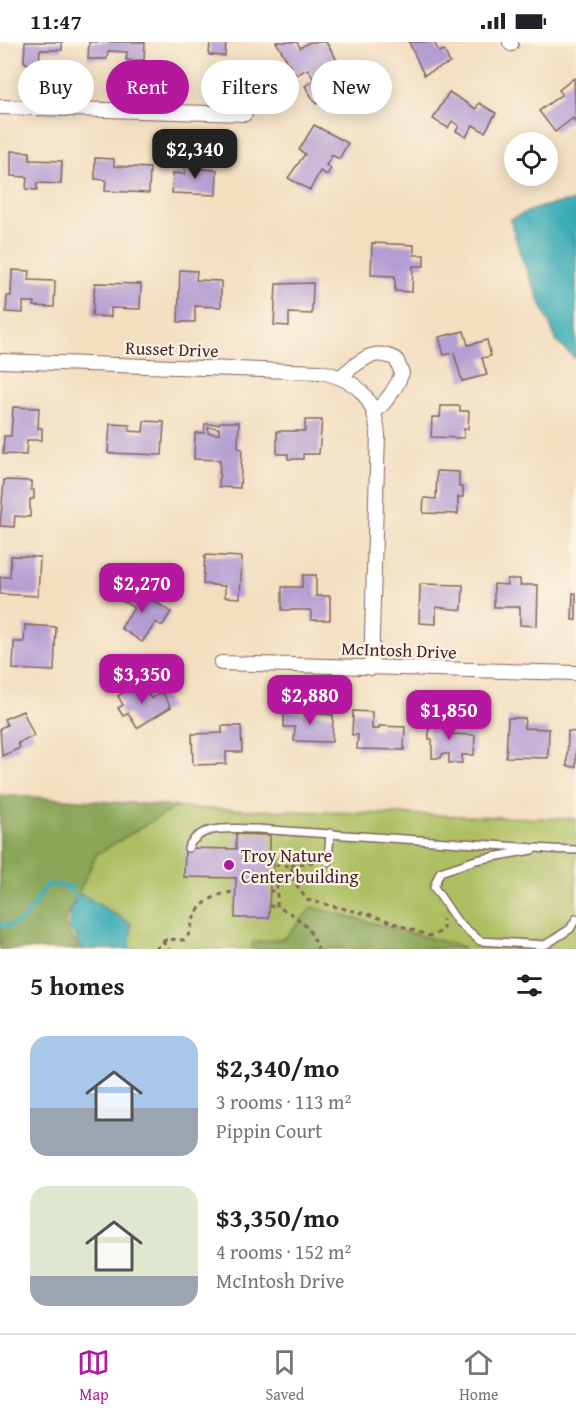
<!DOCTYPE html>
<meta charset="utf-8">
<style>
:root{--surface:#fff;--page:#f2f2f2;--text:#202124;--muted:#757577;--line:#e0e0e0;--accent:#b5179e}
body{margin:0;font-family:"Gentium Book Plus",serif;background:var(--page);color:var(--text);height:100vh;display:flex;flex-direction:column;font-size:22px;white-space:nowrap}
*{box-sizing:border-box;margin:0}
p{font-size:20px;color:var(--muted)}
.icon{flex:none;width:33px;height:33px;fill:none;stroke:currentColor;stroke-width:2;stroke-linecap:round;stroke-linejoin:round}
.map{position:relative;height:907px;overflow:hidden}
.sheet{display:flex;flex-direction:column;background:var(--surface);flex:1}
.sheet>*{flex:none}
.banner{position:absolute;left:18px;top:18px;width:540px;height:54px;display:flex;gap:12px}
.buttons{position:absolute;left:504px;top:90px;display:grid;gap:12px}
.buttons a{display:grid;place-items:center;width:54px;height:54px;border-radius:50%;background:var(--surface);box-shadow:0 3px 15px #0003;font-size:30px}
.price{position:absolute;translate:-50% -51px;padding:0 14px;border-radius:12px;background:var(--accent);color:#fff;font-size:20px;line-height:39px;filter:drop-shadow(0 2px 3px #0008)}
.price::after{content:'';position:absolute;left:50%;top:36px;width:18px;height:14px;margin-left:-9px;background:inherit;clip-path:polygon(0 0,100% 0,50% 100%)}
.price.selected{background:#222;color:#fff}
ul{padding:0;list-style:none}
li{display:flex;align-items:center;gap:18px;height:150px;padding:0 30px}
li span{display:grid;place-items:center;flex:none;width:168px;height:120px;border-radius:18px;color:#555}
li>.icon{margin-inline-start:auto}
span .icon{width:72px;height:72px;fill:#fffc;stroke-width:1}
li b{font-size:26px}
h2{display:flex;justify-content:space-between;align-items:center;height:72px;padding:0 30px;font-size:26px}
.tag{padding:0 21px;border-radius:27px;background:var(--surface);box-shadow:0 3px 15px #0003;font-size:21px;line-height:54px}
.tag.selected{background:var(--accent);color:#fff}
.status{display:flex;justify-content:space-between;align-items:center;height:42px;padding:0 30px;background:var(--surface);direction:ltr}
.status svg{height:16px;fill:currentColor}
.tabs{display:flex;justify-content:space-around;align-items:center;height:84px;border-top:2px solid var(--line);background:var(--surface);font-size:16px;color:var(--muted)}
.tabs a{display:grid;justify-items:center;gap:3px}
.tabs .selected{color:var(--accent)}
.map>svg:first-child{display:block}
.green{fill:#adbf62;stroke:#7c6f46;stroke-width:1.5}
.forest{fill:#8aa658;stroke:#6a6242;stroke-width:1.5}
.water{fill:#3bacb6;stroke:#426670;stroke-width:1.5}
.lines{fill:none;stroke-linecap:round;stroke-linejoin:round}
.stream{stroke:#3bacb6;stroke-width:4.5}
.building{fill:#b49dd2;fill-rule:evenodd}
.service-casing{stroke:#85625f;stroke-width:10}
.minor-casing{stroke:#85625f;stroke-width:16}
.path{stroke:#85625f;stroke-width:3;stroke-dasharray:4.5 4.5;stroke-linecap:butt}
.service{stroke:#fff;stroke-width:7}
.minor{stroke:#fff;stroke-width:14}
.poi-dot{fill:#b5179e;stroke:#fcf5e5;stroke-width:2}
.labels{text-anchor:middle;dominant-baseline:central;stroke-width:4.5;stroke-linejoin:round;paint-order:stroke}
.street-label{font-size:18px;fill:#4a1f2b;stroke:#fcf5e5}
.poi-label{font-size:18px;fill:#4a1f2b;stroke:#fcf5e5;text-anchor:start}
</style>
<div class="status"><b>11:47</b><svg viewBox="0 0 49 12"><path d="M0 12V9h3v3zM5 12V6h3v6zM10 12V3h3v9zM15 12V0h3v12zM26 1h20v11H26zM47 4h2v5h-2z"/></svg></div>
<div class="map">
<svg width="576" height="907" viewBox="0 0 576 907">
<rect width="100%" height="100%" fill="#fcf5e5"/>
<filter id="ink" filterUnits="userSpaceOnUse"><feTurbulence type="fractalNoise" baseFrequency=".0167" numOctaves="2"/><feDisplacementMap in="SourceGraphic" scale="12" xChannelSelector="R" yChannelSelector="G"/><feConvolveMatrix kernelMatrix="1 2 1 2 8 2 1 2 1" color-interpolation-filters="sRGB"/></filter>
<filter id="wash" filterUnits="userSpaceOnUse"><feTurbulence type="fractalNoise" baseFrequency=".008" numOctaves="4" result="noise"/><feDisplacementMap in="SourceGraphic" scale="24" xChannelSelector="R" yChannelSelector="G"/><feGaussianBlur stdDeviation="1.35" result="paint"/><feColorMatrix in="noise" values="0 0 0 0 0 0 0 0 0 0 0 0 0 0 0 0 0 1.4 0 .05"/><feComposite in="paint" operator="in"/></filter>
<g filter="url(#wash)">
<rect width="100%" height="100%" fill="#f3dec0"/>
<!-- green -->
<polygon class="green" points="0,761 576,777 576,907 0,907"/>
<!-- forest -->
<g class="forest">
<polygon points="0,753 177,764 97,812 63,882 78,907 0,907"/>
<polygon points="312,865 463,905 464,907 252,907 252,901 285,896"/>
</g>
<!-- water -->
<g class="water">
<path d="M576 159V317L557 300 522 217 510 178C531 166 552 161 576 159Z"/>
<polygon points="81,852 131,882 130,907 81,907 76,899 78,895 68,885 72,864"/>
</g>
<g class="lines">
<!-- stream -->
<path class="stream" d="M0 883C29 887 33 859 48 842L70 845 79 860"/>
</g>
<g id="blocks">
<!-- building -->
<g class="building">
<polygon points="25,0 62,0 62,8 40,8 39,22 27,22 24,19"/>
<polygon points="89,0 145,0 144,18 126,18 127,10 108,9 107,17 88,17"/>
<polygon points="210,0 226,0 225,14 209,13"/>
<polygon points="276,0 297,0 300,6 310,0 326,0 351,41 316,62 305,44 314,38 308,27 296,33"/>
<polygon points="409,0 434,0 439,10 444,8 450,21 424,33"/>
<polygon points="574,36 576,81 573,76 555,90 539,69 562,52 559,48"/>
<polygon points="449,50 476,67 479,61 496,71 485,90 473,83 466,95 456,89 459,84 452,79 448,86 433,77"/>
<polygon points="314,83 348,101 339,117 332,113 326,123 331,126 327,133 320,129 310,148 288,136 305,112 299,108"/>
<polygon points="11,109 30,110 30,118 62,119 61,142 37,141 37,148 26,147 27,135 11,134"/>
<polygon points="95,116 114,117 114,124 150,126 149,151 105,149 106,138 95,137"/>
<polygon points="185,117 201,118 201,127 217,128 216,153 172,151 173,131 185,132"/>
<polygon points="372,201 414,203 414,213 424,213 424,224 413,224 412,250 395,249 395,234 371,233"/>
<polygon points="12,228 30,229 29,238 55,239 54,265 34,264 35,260 23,260 23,271 6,270 7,254 11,254"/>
<polygon points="180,228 197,229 196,238 221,239 221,265 195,264 195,280 178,280"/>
<polygon points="95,241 141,242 140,267 111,266 111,275 92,274"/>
<polygon points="313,241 312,272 289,271 289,284 274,283 276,242"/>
<polygon points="464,289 468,303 487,298 491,314 482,316 487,333 462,339 454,311 444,313 439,295"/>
<polygon points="441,364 460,364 460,369 469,369 468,387 464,387 464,396 431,395 432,375 440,375"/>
<polygon points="13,365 39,366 38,386 42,386 42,398 27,398 26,413 3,412 4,394 11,394"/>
<polygon points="305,378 322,378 319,412 303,412 303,417 288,417 288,412 277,412 277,389 305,389"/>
<polygon points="144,379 164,380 162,413 108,411 110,382 130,383 129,389 143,390"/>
<path d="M220 380H239L238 406 242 407 240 446 219 445 220 418 194 417 195 391H204L205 382H219ZM208 385 219 386V392L208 391Z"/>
<polygon points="437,429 459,430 459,445 463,445 463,455 458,455 458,472 423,471 424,456 436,457"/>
<polygon points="4,438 31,439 31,448 34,448 34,457 30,457 30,475 15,474 14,485 0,484"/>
<polygon points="205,513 242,515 240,556 225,555 225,544 203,542"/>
<polygon points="11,514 40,515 38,554 0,552 0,535 10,535"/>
<polygon points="303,533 316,533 316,554 330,554 330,578 311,578 311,568 282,568 282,545 302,545"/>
<polygon points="507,537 520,537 520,543 538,543 537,584 520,583 520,565 494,565 494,542 507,543"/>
<polygon points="420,542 463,543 462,568 436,565 436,582 419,581"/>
<polygon points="123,545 133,545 171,570 162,584 156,580 142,600 121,586 134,566 123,559"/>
<polygon points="573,551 576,551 576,578 572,578"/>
<polygon points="25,583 56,585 54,629 13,627 14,600 24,600"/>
<polygon points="141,640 151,657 162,650 171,665 137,686 128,671 123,674 118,666 123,663 118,654"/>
<polygon points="23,669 34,694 18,701 20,706 2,714 0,686 7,683 4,677"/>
<polygon points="284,669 333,673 332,700 294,699 295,685 284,685"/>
<polygon points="353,669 372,670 372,687 379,687 379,684 405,685 404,708 357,707 358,693 352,693"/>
<polygon points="429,673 447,673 447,692 475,693 474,713 462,713 462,721 449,721 449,712 442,712 441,716 432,716 432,697 429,697"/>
<polygon points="508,676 525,676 524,686 549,687 548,716 506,715"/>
<polygon points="222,684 241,684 242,710 226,710 226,722 193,723 192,692 222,691"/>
<polygon points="568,689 576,690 576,725 567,724"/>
<polygon points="236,792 270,793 270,811 274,811 273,836 270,836 269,876 235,876 236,836 184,835 185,806 236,807"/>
</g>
</g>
</g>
<g filter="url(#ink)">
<use href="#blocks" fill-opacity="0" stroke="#85625f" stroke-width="1.5"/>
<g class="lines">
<defs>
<g id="service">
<path d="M188 806C199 781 233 787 257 787L550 807"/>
<polyline points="546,807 576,808"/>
<polyline points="532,808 476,818 440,830 434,845 457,879 480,899 545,903 570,887 576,877"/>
<polyline points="328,820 330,791"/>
</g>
<g id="minor">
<polyline points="510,0 511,2"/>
<polyline points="0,65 245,72"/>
<path d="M0 319 320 330C357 337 374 355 378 392L371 626"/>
<path d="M341 334C361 319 371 305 396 317L402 331C396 347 388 358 375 370"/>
<polyline points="221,621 576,631"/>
</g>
</defs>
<!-- service casing -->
<use href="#service" class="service-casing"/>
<!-- minor casing -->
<use href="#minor" class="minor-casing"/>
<!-- path -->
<g class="path">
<polyline points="275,823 291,824 295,841 307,858 371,873 430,894 443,889 443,877"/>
<polyline points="291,824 318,819"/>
<path d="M293 834 277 842V865C298 873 311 886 318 907"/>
<polyline points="269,849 277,849"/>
<polyline points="269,864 277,865"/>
<path d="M163 900 167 897 184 898C192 891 190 885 194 876 200 860 218 851 234 850"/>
<polyline points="156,907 163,900 169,907"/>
</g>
<!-- service -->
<use href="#service" class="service"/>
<!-- minor -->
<use href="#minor" class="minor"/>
</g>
</g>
<!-- markers -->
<circle class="poi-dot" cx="229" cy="823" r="6"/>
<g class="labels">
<!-- street labels -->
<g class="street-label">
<text transform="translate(172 307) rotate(2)">Russet Drive</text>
<text transform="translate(399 608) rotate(2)">McIntosh Drive</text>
</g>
<!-- poi labels -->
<g class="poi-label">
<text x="241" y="813">Troy Nature<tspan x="241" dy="21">Center building</tspan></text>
</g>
</g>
</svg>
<div class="buttons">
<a><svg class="icon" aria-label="locate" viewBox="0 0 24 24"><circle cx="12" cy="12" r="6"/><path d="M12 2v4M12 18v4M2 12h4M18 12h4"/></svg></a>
</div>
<b class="price selected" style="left:195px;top:138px">$2,340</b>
<b class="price" style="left:142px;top:572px">$2,270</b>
<b class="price" style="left:142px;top:663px">$3,350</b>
<b class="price" style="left:310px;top:684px">$2,880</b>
<b class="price" style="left:449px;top:699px">$1,850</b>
<div class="banner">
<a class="tag">Buy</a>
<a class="tag selected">Rent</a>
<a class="tag">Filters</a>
<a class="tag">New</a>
</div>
</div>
<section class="sheet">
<h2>5 homes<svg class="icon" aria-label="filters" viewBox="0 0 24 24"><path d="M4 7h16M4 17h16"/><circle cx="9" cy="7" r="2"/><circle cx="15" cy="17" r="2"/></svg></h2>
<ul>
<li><span style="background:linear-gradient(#a9c7e8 60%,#9aa5b1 0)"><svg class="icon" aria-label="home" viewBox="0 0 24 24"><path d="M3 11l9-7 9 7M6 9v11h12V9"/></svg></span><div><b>$2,340/mo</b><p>3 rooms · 113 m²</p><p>Pippin Court</p></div></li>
<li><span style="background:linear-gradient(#dfe7d0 75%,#9aa5b1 0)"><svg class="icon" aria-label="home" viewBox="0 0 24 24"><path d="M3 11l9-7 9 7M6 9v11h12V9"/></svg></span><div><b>$3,350/mo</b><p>4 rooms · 152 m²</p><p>McIntosh Drive</p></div></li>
</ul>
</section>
<nav class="tabs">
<a class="selected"><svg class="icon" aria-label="map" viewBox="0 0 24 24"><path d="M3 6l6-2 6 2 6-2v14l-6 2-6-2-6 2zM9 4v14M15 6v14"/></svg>Map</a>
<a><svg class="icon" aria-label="saved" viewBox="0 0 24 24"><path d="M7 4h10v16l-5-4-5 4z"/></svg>Saved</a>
<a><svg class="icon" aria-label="home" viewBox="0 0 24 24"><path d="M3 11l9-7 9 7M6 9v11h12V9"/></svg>Home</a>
</nav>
